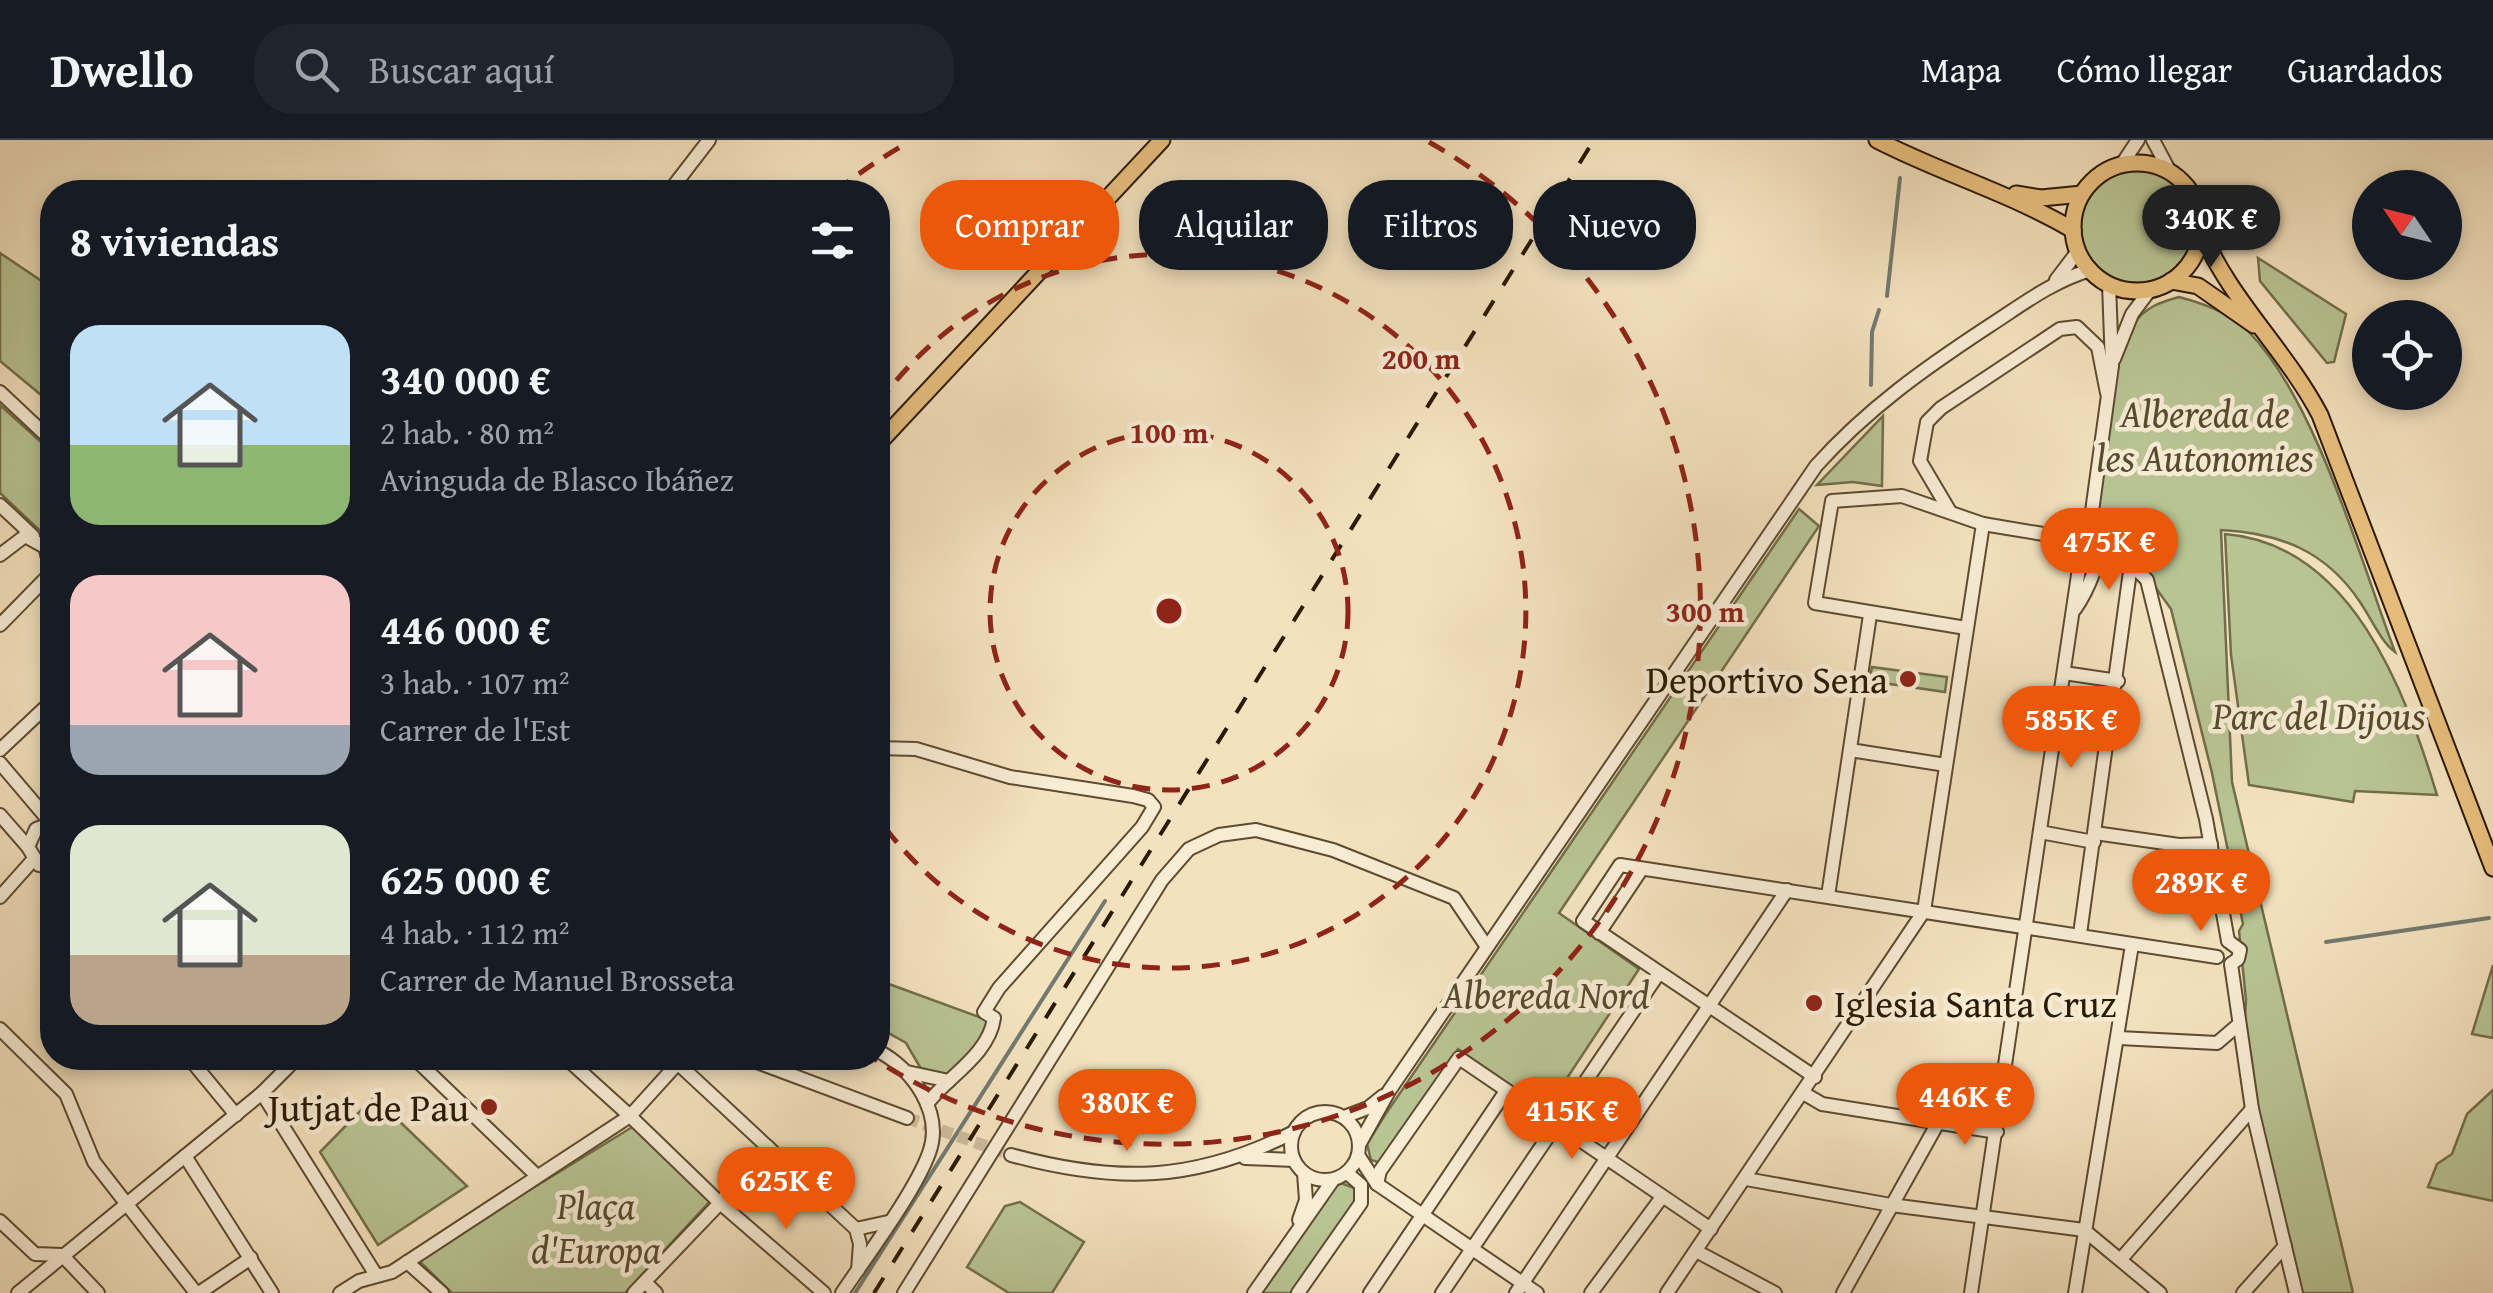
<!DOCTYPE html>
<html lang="es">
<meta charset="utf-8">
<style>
:root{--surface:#171b24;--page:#20242c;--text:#f1f3f6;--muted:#9ea1a6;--line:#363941;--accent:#ea580c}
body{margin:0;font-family:"Gentium Book Plus",serif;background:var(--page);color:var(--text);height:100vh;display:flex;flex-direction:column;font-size:38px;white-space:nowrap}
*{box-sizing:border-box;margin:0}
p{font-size:32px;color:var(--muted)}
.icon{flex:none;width:55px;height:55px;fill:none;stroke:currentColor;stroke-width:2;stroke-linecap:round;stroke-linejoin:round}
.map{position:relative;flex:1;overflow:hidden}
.drawer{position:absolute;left:40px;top:40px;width:850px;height:890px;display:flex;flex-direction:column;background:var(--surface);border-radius:40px;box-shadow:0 5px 15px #0003}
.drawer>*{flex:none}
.top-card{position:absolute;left:920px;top:40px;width:950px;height:90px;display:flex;gap:20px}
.needle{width:65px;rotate:305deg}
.controls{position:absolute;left:2352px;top:30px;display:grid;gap:20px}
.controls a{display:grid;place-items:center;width:110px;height:110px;border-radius:50%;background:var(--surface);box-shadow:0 5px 15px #0003;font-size:50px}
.price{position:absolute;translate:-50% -85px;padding:0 22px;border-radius:35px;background:var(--accent);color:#fff;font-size:32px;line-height:65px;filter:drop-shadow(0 2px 5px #0008)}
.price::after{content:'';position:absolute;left:50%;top:60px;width:30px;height:22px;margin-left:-15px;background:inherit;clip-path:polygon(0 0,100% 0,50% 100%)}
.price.active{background:#222;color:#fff}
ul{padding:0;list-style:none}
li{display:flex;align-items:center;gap:30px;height:250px;padding:0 30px}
li span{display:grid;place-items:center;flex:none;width:280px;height:200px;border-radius:30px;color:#555}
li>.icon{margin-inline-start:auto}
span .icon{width:120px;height:120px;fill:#fffc;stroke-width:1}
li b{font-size:42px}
h2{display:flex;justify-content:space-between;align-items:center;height:120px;padding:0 30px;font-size:42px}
.pill{padding:0 35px;border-radius:40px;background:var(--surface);box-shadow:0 5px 15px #0003;font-size:35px;line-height:90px}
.pill.active{background:var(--accent);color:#fff}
header{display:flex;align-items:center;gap:60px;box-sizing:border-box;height:140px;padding:0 50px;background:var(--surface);border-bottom:2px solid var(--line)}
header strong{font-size:48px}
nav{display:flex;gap:55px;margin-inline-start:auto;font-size:35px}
.search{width:700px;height:90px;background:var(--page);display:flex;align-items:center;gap:25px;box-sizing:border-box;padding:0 35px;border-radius:40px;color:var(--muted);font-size:38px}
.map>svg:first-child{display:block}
.green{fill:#b9c494;stroke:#726e4a;stroke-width:2.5}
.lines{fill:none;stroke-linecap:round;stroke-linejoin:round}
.stream{stroke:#727a71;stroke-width:4}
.minor-tunnel{stroke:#ccba99;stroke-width:12;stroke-dasharray:12 6;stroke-linecap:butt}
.minor-casing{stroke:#5d4b30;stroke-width:16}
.major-casing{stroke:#2b1901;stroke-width:19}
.minor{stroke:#f8ecd5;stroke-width:12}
.major{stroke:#eac180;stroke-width:15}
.rail{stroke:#2b1901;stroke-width:4;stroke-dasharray:18 18;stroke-linecap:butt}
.ring{fill:none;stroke:#8f2418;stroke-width:5;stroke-dasharray:18 12}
.poi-dot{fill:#8f2418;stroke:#f8ecd5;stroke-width:4}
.labels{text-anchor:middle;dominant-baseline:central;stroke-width:9;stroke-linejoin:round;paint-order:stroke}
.park-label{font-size:38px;font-style:italic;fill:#564c2d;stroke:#f8ecd5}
.poi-label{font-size:38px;fill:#2b1901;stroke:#f8ecd5;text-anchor:end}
.centre{fill:#8f2418;stroke:#f8ecd5;stroke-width:5}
.ring-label{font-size:30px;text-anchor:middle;font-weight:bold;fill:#8f2418;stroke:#f8ecd5;stroke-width:9;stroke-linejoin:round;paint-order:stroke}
</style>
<header>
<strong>Dwello</strong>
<div class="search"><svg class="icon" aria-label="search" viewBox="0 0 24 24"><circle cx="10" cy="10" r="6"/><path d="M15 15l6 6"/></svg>Buscar aquí</div>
<nav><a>Mapa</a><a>Cómo llegar</a><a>Guardados</a></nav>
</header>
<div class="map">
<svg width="2493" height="1153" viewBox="0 0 2493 1153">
<rect width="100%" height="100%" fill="#f4e2bf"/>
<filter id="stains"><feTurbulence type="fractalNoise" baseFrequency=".002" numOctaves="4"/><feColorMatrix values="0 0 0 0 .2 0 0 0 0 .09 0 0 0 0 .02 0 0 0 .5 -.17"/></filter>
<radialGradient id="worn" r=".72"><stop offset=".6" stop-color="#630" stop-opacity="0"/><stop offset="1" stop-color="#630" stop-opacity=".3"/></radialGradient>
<!-- green -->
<g class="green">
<circle cx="2137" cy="87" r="56"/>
<polygon points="0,113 52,148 52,264 0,221"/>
<polygon points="2258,118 2346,174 2334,222 2327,223 2260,141"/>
<path d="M2179 157C2202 163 2231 173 2248 191 2316 260 2360 419 2395 512 2381 502 2371 478 2360 462 2326 411 2280 393 2221 390L2232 642 2353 1153H2296L2242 919 2246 860 2239 791 2243 784 2212 633 2171 469 2140 426 2109 405 2107 391 2097 381C2104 325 2104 232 2134 184 2145 167 2161 162 2179 157Z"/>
<polygon points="0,265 52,312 52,402 0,353"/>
<polygon points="1883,276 1882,346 1853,342 1817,345"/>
<polygon points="1799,369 1819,386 1559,773 1639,829 1546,970 1458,909 1388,1016 1381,1023 1371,1020 1367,1004 1385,975"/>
<path d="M2225 394C2351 404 2405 550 2437 655L2355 651 2353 662 2249 645 2231 515Z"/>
<polygon points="1872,527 1947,537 1945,552 1869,541"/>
<polygon points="2493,825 2493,898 2472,894"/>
<polygon points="878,840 990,881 980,901 951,934 924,934 906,903 878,887"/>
<polygon points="2493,950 2493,1061 2428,1047 2437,1024 2452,1014 2467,974"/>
<polygon points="374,957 467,1046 378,1105 320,1012"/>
<polygon points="634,986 712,1059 625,1153 452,1153 417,1119"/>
<polygon points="1341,1043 1354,1048 1357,1061 1293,1153 1262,1153 1331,1050"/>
<polygon points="1020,1062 1084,1102 1052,1153 1009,1153 967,1127 1005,1066"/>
</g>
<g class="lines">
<!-- stream -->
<g class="stream">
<polyline points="1887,156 1900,38"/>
<polyline points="1871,245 1872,192 1879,170"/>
<polyline points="2326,802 2489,778"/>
<polyline points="855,1153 1105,761"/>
</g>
<!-- minor-tunnel -->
<polyline class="minor-tunnel" points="907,978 1011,1015"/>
<defs>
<g id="minor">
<polyline points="2153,0 2170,32"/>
<polyline points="2122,24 2138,0"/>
<polyline points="669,52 709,0"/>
<polyline points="2056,140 2078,111"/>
<polyline points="2114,219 2132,174 2150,150"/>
<polyline points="0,252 52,301"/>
<polyline points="0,365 33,396"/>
<polyline points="1949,370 1920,321 1927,282 1941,268 2060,189 2077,187 2098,207 2107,253"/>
<polyline points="2090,386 2112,226 2109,144"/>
<polyline points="2103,406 2123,416 2147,440 2206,679 2228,801"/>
<polyline points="0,415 25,396 45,407 52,432 0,485"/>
<path d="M2075 469C2086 454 2107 408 2100 391L2090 386"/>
<polyline points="1966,488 1815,463 1832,361 1902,356 1983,384 2073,399"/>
<polyline points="2064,533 2118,541"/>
<path d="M878 608 916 609 1010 637 1133 656 1148 660 1154 667 1142 687 999 848 984 872 994 878C989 915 947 937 927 964"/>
<polyline points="0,610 52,561"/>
<polyline points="1850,610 1946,625"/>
<polyline points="0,623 51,683"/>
<polyline points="0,675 28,707"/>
<polyline points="52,683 36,689 28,707 39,725 52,728"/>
<polyline points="2040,692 2094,702"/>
<polyline points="2095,693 2179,705 2211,704"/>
<polyline points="1828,756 1870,475"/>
<polyline points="0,757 33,720"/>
<polyline points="1599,793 1641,730"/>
<polyline points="2080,794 2131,424"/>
<polyline points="2228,801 2240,810 2238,819 2231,824"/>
<polyline points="2231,824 2252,969 2296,1153"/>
<polyline points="0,889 66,954 94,1022 196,1153"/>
<polyline points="2119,898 2217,903 2238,885"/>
<polyline points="65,918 79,921 83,918"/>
<polyline points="189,918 236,975"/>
<polyline points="414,918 537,1036"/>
<polyline points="566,918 630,976 678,923"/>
<polyline points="672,918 856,1089 860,1104 858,1130"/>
<polyline points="746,918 907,978"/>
<polyline points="907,932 949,941"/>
<polyline points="1815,937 1583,781 1620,725 2217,817"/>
<polyline points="262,953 376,1135"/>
<polyline points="1805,954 1822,964 1997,992"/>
<circle cx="1325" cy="1006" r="34"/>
<polyline points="1344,977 1368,968 1383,956"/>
<path d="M1360 1003 1389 951 1816 326C1867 269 1925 228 1989 186 2023 164 2051 142 2090 130"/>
<polyline points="768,1007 720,1063 824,1153"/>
<path d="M1011 1015C1117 1044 1195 1042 1294 992"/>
<polyline points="1358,1015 1377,1044 1537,1153"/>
<polyline points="185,1016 272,1153"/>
<polyline points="1245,1018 1294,1020"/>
<polyline points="1746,1039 1891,1065 2084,1090 2160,1153"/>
<polyline points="1377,1044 1380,1031 1459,918 1711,1089"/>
<polyline points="1299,1080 1306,1060 1304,1033"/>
<polyline points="0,1081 35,1114 62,1115"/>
<polyline points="856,1089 888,1082"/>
<polyline points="1696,1111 1775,1153"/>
<polyline points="62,1115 98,1153"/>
<polyline points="2121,1119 2252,969"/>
<polyline points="407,1122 442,1153"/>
<polyline points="645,1142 656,1153"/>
<polyline points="18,1153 262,953 297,918"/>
<polyline points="199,1153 251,1118"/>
<polyline points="340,1153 359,1141 392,1132 630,976 720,1063 634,1153"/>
<path d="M842 1153C866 1117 915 1052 929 1013 944 973 912 928 878 911"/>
<polyline points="904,1153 1162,740 1189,709 1219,695 1256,690 1333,710 1454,758 1487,807"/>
<polyline points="1254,1153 1333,1040"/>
<polyline points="1298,1153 1361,1063 1361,1045 1347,1033"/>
<polyline points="1370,1153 1506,951"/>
<polyline points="1442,1153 1659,833"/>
<polyline points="1516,1153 1787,750"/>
<polyline points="1591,1153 1662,1057"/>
<polyline points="1667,1153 1924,771 1983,384"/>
<polyline points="1843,1153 1939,981"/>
<polyline points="1971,1153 2081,415"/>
<polyline points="2075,1153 2132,805"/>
<polyline points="2243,1153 2285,1106"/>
</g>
<g id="major">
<path d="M1877 0C1941 33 2010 53 2073 90"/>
<circle cx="2137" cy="87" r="64"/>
<polyline points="2016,54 2041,58 2082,54"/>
<path d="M2201 90C2228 158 2286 210 2320 275L2493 728"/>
<polyline points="2171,141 2198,146 2254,185"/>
<polyline points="878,304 1162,0"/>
</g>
</defs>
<!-- minor casing -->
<use href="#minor" class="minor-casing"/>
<!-- major casing -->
<use href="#major" class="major-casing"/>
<!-- minor -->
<use href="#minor" class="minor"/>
<!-- major -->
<use href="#major" class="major"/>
<!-- rail -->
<polyline class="rail" points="874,1153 1594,0"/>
</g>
<!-- distance rings -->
<g class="ring">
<circle cx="1169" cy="471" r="179"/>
<path d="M878 264A357 357 0 1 1 878 678"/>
<path d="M835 52A536 536 0 0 1 909 2M1429 2A536 536 0 1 1 873 918"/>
</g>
<!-- markers -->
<g class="poi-dot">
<circle cx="1908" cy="539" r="10"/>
<circle cx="1814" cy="863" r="10"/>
<circle cx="489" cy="967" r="10"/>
</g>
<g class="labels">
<!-- park labels -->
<g class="park-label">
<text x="2205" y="273">Albereda de<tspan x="2205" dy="44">les Autonomies</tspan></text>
<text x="2319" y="575">Parc del Dijous</text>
<text x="1546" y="854">Albereda Nord</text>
<text x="596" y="1065">Plaça<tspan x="596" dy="44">d'Europa</tspan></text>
</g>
<!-- poi labels -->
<g class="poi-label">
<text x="1888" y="539">Deportivo Sena</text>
<text x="1834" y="863" text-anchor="start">Iglesia Santa Cruz</text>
<text x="469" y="967">Jutjat de Pau</text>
</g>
</g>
<circle cx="1169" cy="471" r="15" class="centre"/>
<g class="ring-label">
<text x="1421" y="229">200 m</text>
<text x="1169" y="303">100 m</text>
<text x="1705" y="482">300 m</text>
</g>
<rect width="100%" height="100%" filter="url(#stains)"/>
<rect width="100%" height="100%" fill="url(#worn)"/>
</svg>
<div class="controls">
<a><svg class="needle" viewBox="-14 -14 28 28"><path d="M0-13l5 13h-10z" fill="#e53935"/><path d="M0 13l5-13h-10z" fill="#9ea1a6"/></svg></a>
<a><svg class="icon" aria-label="locate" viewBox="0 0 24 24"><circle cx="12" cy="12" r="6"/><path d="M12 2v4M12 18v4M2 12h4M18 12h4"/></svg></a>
</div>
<b class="price active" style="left:2211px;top:130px">340K €</b>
<b class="price" style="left:2109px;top:453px">475K €</b>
<b class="price" style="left:2071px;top:631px">585K €</b>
<b class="price" style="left:2201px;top:794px">289K €</b>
<b class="price" style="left:1965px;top:1008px">446K €</b>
<b class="price" style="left:1127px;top:1014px">380K €</b>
<b class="price" style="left:1572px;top:1022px">415K €</b>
<b class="price" style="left:786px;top:1092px">625K €</b>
<div class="top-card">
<a class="pill active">Comprar</a>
<a class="pill">Alquilar</a>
<a class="pill">Filtros</a>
<a class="pill">Nuevo</a>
</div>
<section class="drawer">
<h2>8 viviendas<svg class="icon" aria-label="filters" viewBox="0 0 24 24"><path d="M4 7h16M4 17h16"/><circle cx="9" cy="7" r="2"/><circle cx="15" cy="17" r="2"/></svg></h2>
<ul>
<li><span style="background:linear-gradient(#bfe0f5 60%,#8fb573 0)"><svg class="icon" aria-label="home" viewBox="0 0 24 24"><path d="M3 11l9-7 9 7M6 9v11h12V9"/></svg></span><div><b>340 000 €</b><p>2 hab. · 80 m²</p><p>Avinguda de Blasco Ibáñez</p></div></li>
<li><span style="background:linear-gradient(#f6c9c9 75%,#9aa5b1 0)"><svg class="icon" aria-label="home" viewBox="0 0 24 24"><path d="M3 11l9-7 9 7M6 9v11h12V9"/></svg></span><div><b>446 000 €</b><p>3 hab. · 107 m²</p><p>Carrer de l'Est</p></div></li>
<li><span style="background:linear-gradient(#dfe7d0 65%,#b9a48a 0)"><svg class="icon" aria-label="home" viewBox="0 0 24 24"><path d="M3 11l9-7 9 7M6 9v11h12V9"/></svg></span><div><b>625 000 €</b><p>4 hab. · 112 m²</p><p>Carrer de Manuel Brosseta</p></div></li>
</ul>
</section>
</div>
